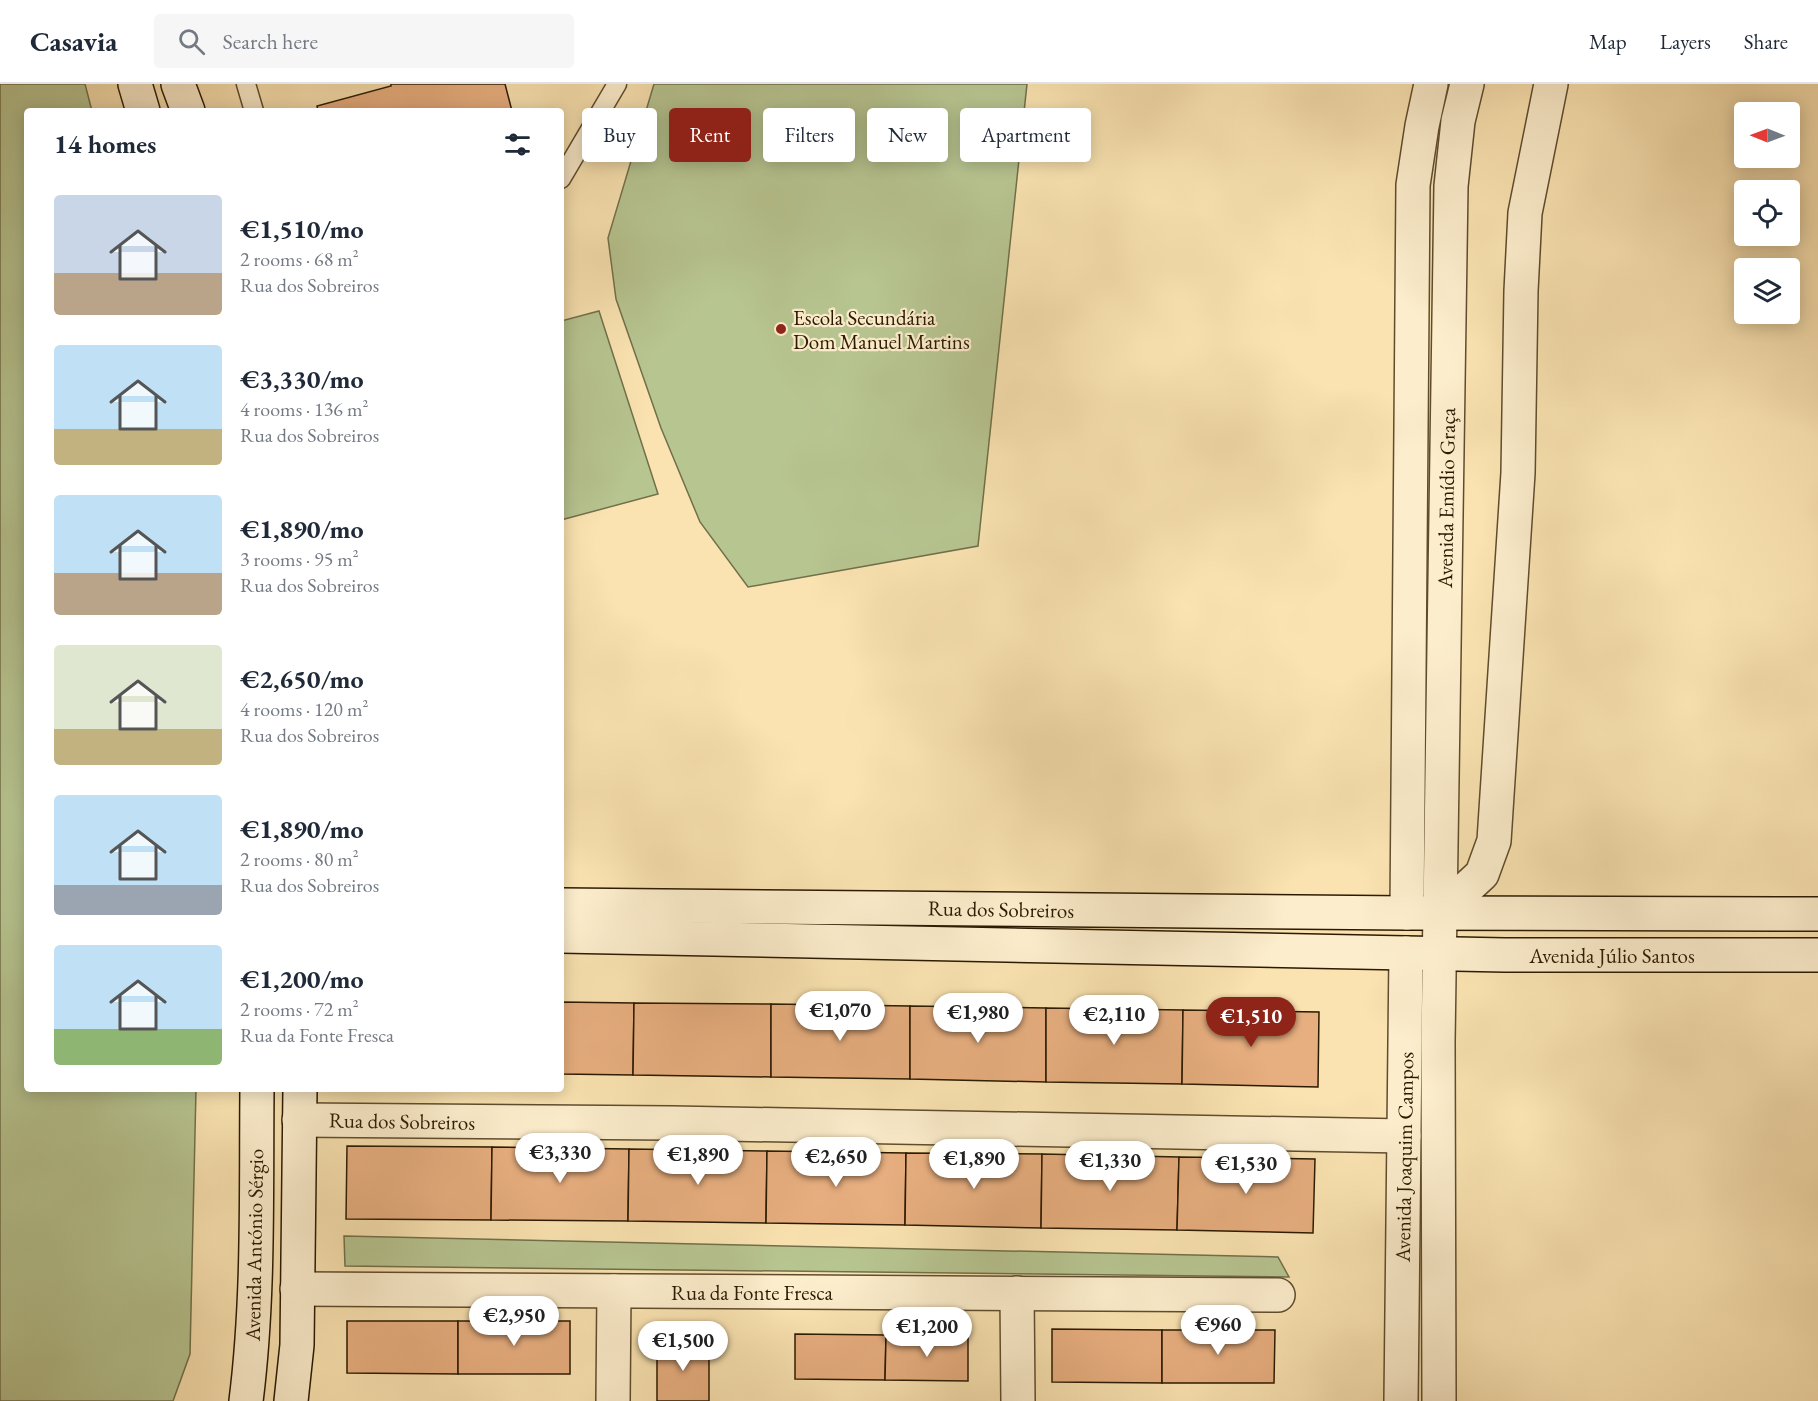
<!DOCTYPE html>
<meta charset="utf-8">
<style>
:root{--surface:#fff;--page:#f6f6f7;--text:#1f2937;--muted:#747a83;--line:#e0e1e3;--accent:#8f2418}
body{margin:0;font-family:"EB Garamond",serif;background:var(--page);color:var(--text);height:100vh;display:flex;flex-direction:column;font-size:22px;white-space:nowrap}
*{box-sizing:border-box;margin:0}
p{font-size:20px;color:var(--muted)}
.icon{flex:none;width:33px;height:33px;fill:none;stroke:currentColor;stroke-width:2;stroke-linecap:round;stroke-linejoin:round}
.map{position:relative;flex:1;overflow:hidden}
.details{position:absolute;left:24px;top:24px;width:540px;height:984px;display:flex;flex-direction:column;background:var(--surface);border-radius:6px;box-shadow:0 3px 15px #0003}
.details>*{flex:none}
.guide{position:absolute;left:582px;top:24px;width:570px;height:54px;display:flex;gap:12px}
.needle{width:39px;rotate:271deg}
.tools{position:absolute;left:1734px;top:18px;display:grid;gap:12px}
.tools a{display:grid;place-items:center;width:66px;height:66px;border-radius:6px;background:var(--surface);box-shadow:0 3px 15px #0003;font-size:30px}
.price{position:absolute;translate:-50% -51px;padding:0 14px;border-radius:21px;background:#fff;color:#222;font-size:20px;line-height:39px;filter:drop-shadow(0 2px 3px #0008)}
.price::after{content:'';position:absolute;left:50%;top:36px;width:18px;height:14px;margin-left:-9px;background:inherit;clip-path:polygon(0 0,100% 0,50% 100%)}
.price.selected{background:var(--accent);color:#fff}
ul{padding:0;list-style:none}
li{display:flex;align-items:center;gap:18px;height:150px;padding:0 30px}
li span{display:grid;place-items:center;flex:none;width:168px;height:120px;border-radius:6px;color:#555}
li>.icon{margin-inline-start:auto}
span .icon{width:72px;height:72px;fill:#fffc;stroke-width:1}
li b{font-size:26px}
h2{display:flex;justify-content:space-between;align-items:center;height:72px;padding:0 30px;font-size:26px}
.chip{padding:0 21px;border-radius:6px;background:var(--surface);box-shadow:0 3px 15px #0003;font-size:21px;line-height:54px}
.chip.selected{background:var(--accent);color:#fff}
header{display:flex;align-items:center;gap:36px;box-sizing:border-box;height:84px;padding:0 30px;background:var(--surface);border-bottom:2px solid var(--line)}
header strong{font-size:28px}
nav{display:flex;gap:33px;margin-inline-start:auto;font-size:21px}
.search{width:420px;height:54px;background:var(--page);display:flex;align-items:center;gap:15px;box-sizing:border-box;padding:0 21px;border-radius:6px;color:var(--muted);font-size:22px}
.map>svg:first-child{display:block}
.green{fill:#b7c591;stroke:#71704a;stroke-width:1.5}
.building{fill:#e7ae7f;stroke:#2b1a02;stroke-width:1.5}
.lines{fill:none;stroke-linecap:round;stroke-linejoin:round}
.lane-casing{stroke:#5f4c2e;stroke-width:21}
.street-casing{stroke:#5f4c2e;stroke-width:36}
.secondary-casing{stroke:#2b1a02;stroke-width:36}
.lane{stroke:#fcedcc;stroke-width:18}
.street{stroke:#fcedcc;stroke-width:33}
.secondary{stroke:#fcedcc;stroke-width:33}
.poi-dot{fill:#8f2418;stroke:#fcedcc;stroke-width:2}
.labels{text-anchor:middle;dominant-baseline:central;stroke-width:4.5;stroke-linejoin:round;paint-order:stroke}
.poi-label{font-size:21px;fill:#2b1a02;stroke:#fcedcc;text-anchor:start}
.street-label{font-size:21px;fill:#2b1a02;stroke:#fcedcc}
</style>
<header>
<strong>Casavia</strong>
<div class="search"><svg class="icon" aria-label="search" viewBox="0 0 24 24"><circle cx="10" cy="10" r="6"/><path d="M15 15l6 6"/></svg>Search here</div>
<nav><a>Map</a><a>Layers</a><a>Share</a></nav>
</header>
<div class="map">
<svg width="1818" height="1317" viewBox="0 0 1818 1317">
<rect width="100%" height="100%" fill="#fae3b1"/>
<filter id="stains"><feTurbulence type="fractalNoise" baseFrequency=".00333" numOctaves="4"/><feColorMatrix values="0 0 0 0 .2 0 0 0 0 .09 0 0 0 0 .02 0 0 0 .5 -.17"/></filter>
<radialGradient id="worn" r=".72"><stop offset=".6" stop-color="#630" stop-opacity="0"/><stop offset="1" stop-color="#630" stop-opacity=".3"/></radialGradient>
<!-- green -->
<g class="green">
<polygon points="0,0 85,0 92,27 27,27 27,1005 196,1005 190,1270 173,1317 0,1317"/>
<polygon points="654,0 1027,0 978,462 748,503 700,438 661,344 616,215 608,154"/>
<polygon points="599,227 658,410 561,436 561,237"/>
<polygon points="344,1152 1278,1173 1289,1193 345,1182"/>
</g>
<!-- building -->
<g class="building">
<polygon points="391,0 505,0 512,27 318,27 317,22 391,2"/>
<polygon points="561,918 634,919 633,991 561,990"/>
<polygon points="634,919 771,920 771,993 633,991"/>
<polygon points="771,920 910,922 910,995 771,993"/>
<polygon points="910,922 1046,924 1046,998 910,995"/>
<polygon points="1046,924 1183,926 1182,1000 1046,998"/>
<polygon points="1183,926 1319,928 1318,1003 1182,1000"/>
<polygon points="347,1062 492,1063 491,1136 346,1135"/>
<polygon points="492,1063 629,1065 628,1137 491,1136"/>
<polygon points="629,1065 767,1067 766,1139 628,1137"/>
<polygon points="767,1067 906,1069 905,1141 766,1139"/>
<polygon points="906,1069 1042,1070 1041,1144 905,1141"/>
<polygon points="1042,1070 1179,1073 1177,1146 1041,1144"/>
<polygon points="1179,1073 1315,1075 1313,1149 1177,1146"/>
<polygon points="347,1237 458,1237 458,1290 347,1289"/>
<rect x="458" y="1237" width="112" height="53"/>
<polygon points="1052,1245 1162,1246 1162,1299 1052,1298"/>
<polygon points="1162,1246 1275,1246 1274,1299 1162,1299"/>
<polygon points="795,1250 886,1251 885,1296 795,1295"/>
<polygon points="886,1251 968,1252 968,1297 885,1296"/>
<rect x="657" y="1259" width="52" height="58"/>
</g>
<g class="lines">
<defs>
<g id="lane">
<polyline points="246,0 254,27"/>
<polyline points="561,95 617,0"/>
</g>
<g id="street">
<polyline points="1407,829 1413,101 1422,42 1431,0"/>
<polyline points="1440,829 1482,790 1494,757 1518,389 1521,207 1525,129 1551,0"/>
<polyline points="299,1036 672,1039 1404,1052"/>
<polyline points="297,1205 1278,1211"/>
<polyline points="1017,1209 1018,1317"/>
<polyline points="613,1317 614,1207"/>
<polyline points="1401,1317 1406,869"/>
<polyline points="1439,1317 1438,958 1451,102 1458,37 1467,0"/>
</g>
<g id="secondary">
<polyline points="135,0 143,27"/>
<polyline points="178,0 188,27"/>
<polyline points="561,821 1407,829 1818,830"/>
<polyline points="561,852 1505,871 1818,871"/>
<path d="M246 1317C259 1214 256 1109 257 1005"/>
<polyline points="291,1317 297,1261 300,1005"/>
</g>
</defs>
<!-- lane casing -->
<use href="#lane" class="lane-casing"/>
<!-- street casing -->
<use href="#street" class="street-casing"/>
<!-- secondary casing -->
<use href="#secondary" class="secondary-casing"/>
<!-- lane -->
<use href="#lane" class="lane"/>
<!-- street -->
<use href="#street" class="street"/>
<!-- secondary -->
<use href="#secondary" class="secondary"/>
</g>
<!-- markers -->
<circle class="poi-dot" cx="781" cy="245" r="6"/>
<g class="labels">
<!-- poi labels -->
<g class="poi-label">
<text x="793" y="233">Escola Secundária<tspan x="793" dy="24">Dom Manuel Martins</tspan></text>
</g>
<!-- street labels -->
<g class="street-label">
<text transform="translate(1446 414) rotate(-89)">Avenida Emídio Graça</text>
<text transform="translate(1001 825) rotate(1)">Rua dos Sobreiros</text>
<text x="1612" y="871">Avenida Júlio Santos</text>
<text transform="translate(402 1037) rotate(1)">Rua dos Sobreiros</text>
<text transform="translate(1404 1073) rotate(-89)">Avenida Joaquim Campos</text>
<text transform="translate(254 1161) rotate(-89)">Avenida António Sérgio</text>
<text x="752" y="1208">Rua da Fonte Fresca</text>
</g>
</g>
<rect width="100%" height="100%" filter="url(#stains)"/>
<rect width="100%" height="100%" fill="url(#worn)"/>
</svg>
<div class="tools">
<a><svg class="needle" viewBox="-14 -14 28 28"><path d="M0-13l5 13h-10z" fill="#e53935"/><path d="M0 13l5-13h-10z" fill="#747a83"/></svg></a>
<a><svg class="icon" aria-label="locate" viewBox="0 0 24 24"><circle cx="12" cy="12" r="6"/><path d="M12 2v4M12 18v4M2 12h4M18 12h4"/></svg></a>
<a><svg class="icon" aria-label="layers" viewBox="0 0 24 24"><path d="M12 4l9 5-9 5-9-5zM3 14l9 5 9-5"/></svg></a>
</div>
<b class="price" style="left:840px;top:958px">€1,070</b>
<b class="price" style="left:978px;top:960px">€1,980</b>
<b class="price" style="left:1114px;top:962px">€2,110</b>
<b class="price selected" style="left:1251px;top:964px">€1,510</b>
<b class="price" style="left:560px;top:1100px">€3,330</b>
<b class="price" style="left:698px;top:1102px">€1,890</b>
<b class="price" style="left:836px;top:1104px">€2,650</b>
<b class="price" style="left:974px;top:1106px">€1,890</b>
<b class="price" style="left:1110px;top:1108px">€1,330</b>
<b class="price" style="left:1246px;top:1111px">€1,530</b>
<b class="price" style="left:514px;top:1263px">€2,950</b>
<b class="price" style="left:1218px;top:1272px">€960</b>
<b class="price" style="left:927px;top:1274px">€1,200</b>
<b class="price" style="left:683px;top:1288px">€1,500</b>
<div class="guide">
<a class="chip">Buy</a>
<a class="chip selected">Rent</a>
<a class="chip">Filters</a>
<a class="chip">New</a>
<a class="chip">Apartment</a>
</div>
<section class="details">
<h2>14 homes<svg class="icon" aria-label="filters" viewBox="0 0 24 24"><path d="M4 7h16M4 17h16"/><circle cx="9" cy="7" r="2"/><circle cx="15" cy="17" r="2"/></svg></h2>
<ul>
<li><span style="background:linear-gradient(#c9d6e8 65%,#b9a48a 0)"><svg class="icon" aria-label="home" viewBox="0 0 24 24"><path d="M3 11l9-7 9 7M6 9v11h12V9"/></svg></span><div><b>€1,510/mo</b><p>2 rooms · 68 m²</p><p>Rua dos Sobreiros</p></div></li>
<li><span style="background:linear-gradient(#bfe0f5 70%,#c2b280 0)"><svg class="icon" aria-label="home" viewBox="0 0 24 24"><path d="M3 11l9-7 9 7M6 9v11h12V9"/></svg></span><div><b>€3,330/mo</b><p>4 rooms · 136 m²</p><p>Rua dos Sobreiros</p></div></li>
<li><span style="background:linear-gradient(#bfe0f5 65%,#b9a48a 0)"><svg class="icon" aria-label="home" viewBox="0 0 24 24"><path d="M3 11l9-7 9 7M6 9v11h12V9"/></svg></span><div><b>€1,890/mo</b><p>3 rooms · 95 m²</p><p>Rua dos Sobreiros</p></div></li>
<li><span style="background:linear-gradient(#dfe7d0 70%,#c2b280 0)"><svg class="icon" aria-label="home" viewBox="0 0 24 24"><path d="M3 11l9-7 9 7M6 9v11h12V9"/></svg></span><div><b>€2,650/mo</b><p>4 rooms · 120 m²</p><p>Rua dos Sobreiros</p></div></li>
<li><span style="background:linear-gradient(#bfe0f5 75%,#9aa5b1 0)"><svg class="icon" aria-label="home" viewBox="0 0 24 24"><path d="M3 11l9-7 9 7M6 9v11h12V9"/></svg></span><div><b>€1,890/mo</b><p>2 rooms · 80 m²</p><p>Rua dos Sobreiros</p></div></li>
<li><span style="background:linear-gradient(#bfe0f5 70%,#8fb573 0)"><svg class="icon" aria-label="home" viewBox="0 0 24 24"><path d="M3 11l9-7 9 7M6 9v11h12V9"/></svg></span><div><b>€1,200/mo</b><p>2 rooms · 72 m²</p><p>Rua da Fonte Fresca</p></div></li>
</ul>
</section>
</div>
